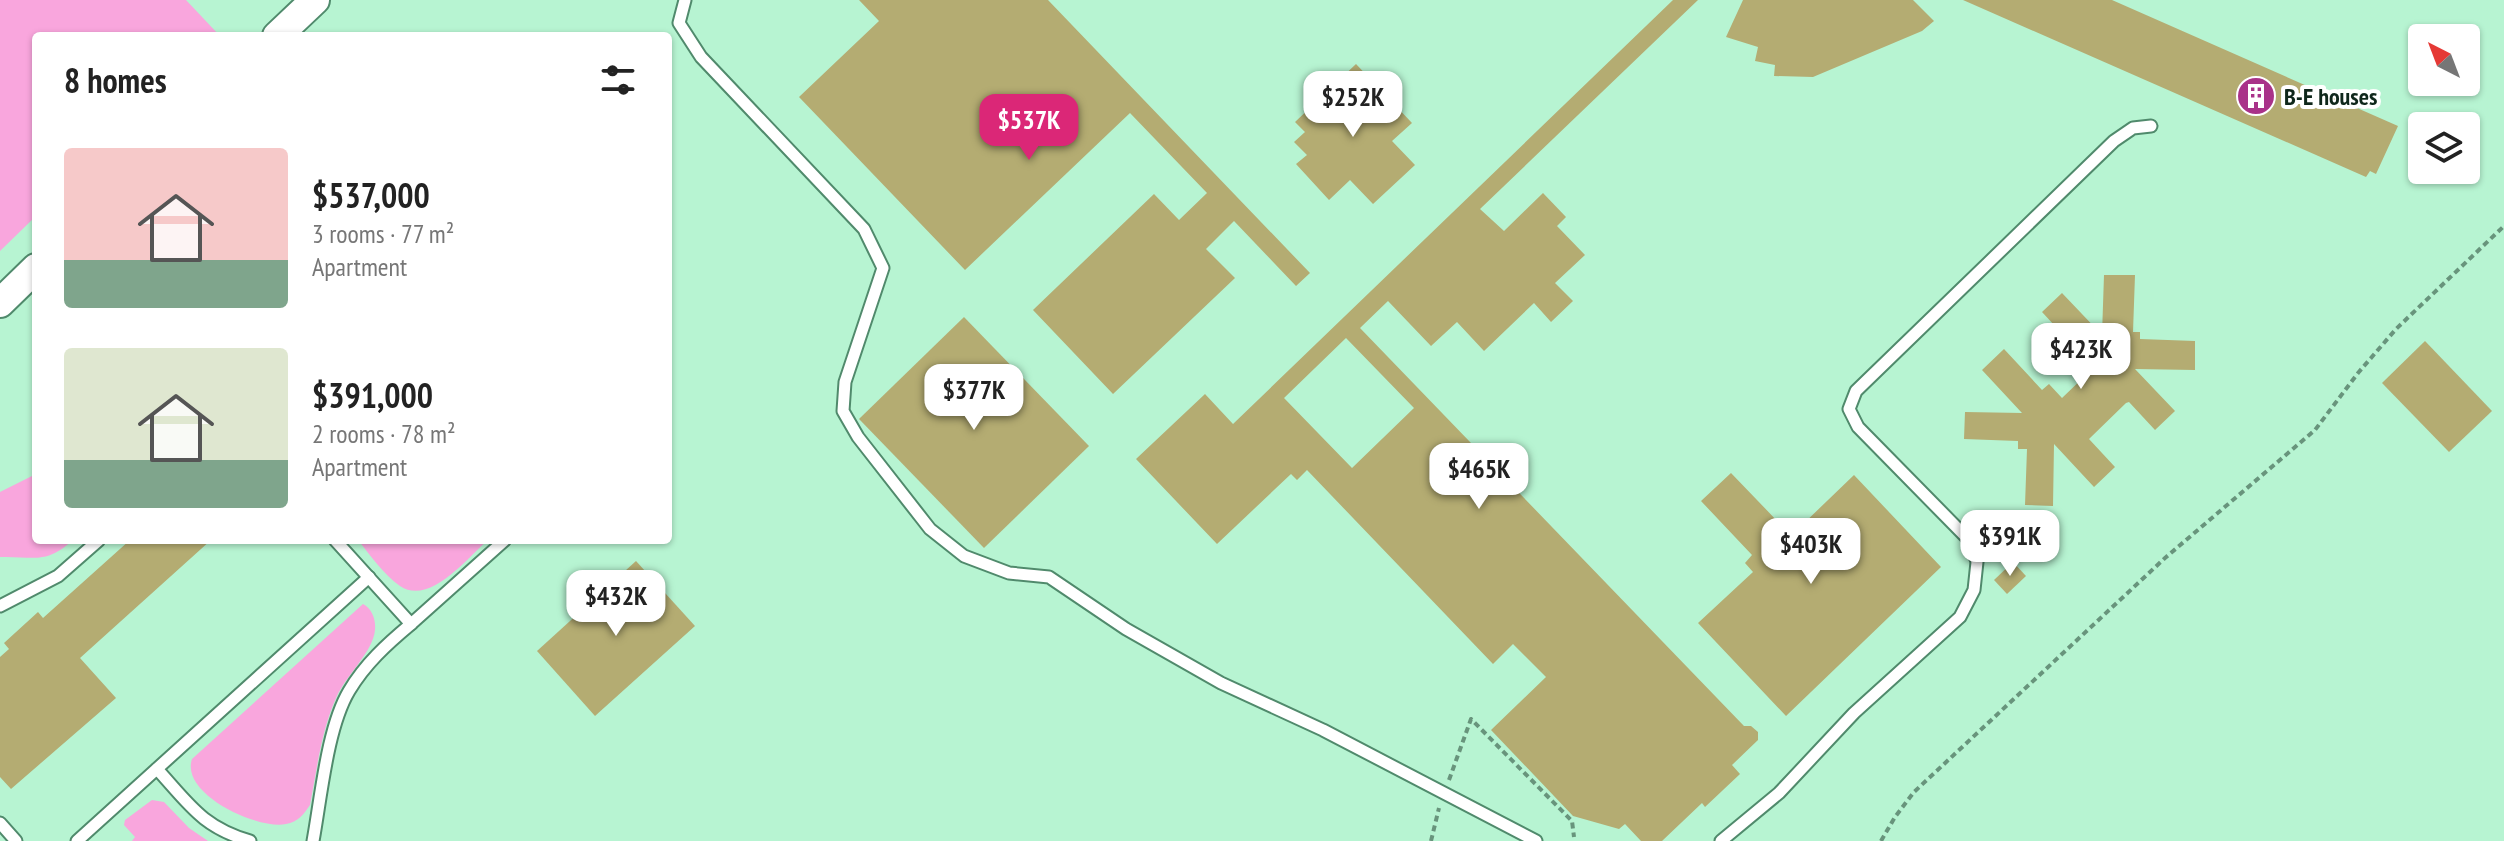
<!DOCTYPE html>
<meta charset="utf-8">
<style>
:root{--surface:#fff;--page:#f2f2f2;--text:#222;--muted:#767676;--accent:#db2777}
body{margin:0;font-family:"PT Sans Narrow",sans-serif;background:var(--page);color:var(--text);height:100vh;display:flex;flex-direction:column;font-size:30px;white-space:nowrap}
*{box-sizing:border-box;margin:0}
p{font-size:26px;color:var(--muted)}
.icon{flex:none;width:44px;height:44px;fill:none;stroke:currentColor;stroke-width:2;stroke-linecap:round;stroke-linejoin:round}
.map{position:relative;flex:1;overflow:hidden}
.details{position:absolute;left:32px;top:32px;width:640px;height:512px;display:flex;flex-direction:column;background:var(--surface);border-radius:8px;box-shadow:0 2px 6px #0004}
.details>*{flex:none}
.needle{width:52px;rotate:318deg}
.buttons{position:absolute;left:2408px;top:24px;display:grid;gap:16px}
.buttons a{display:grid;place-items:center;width:72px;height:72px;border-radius:8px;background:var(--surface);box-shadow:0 2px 6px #0004;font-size:40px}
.price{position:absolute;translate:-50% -68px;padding:0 18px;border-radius:16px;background:#fff;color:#222;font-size:26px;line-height:52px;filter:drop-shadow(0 2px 4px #0008)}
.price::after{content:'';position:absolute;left:50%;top:48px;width:24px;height:18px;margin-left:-12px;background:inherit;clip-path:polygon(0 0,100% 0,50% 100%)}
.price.current{background:var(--accent);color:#fff}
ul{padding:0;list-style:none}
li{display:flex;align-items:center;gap:24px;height:200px;padding:0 32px}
li span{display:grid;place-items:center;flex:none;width:224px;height:160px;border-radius:8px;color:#555}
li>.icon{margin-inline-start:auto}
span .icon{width:96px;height:96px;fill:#fffc;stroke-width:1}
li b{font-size:34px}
h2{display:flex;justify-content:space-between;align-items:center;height:96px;padding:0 32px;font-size:34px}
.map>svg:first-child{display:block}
.green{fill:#f9a6dd}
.building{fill:#b4ac72;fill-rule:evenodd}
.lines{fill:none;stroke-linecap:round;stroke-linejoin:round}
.service-casing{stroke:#508a6c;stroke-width:15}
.tertiary-casing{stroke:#508a6c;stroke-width:32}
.path{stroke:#68947c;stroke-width:4;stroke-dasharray:6 4;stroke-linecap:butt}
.service{stroke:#fff;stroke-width:11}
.tertiary{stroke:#fff;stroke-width:28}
.labels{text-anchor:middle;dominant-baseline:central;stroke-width:8;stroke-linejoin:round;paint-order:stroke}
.poi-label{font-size:24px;font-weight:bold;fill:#0f271b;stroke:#fff;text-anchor:start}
</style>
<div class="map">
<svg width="2504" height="841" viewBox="0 0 2504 841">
<rect width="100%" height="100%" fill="#b7f4d2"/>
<!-- green -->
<g class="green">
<polygon points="0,0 186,0 220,36 36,36 36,216 0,251"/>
<path d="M36 474V540H73C45 565 35 556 0 557V492Z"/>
<path d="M358 540H488C467 558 430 606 400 586 384 575 370 555 358 540Z"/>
<path d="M363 604C372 609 376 619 375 630 373 652 346 675 336 698 321 732 317 769 310 805 304 814 298 822 286 824 258 830 180 794 192 759Z"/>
<polygon points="152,800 164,802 189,828 208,841 132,841 135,837 124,825 125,820"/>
</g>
<!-- building -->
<g class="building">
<polygon points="859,0 1048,0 1310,273 1296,286 1234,221 1206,249 1235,278 1113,394 1033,310 1154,194 1179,220 1207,193 1130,113 965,270 799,97 879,21"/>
<path d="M1673 0H1698L1480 209 1504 231 1543 193 1566 217 1557 226 1585 255 1555 283 1573 301 1551 322 1534 303 1484 351 1457 322 1431 346 1388 301 1360 328 1744 726H1751L1758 732V740L1732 765 1740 774 1705 807 1702 803 1662 841H1641L1625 824 1619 829 1573 816 1491 730 1546 677 1513 644 1493 664 1307 470 1297 480 1291 474 1217 544 1136 459 1205 394 1233 424ZM1346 338 1414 408 1352 468 1284 398Z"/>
<polygon points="1743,0 1913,0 1934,21 1922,31 1813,77 1774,76 1775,65 1755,61 1758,47 1726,37"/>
<polygon points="1963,0 2112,0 2398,126 2376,174 2370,171 2366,177"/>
<polygon points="1356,64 1412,123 1392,141 1415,165 1373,204 1350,180 1329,200 1296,164 1307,155 1294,142 1305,132 1295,122"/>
<polygon points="2104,275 2135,275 2133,332 2140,332 2140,339 2195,341 2195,370 2135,369 2175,411 2155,430 2129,402 2126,403 2089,439 2115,467 2094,487 2054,444 2053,506 2025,505 2027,449 2018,449 2018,441 1964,439 1965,412 2022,413 1982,370 2004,349 2042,390 2049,384 2062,398 2087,374 2074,360 2081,354 2042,312 2062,293 2102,335"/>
<polygon points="964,317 1089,446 984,548 859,419"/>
<polygon points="2425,341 2492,411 2449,452 2382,383"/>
<polygon points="1731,473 1783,527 1791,519 1800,527 1854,475 1941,567 1786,716 1698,623 1753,572 1745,563 1752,555 1701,501"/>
<polygon points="130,540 211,540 80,658 116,698 11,789 0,777 0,657 9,649 4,643 38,612 43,618"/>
<polygon points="636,561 695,626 595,716 537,651"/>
<polygon points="2013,562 2026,576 2007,594 1994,580"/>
</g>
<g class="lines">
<defs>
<g id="service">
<polyline points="685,0 679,23 701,57 864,229 883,268 845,382 843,411 858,437 930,529 964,556 1009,573 1049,577 1126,629 1221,683 1323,730 1536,841"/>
<polyline points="0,606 58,576 99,540"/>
<polyline points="411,624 505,540"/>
<path d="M157 769C189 804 202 827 250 841"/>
<polyline points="0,823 16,841"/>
<polyline points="77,841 369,577"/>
<path d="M313 841C321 798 327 728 349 691 365 664 387 644 411 624L335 540"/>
<polyline points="1721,841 1779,793 1854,713 1960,617 1974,590 1977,562 1970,541 1858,427 1849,409 1856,391 2114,141 2133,128 2151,126"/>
</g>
<g id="tertiary">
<polyline points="277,36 315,0"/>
<polyline points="0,303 36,268"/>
</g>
</defs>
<!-- service casing -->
<use href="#service" class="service-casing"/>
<!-- tertiary casing -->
<use href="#tertiary" class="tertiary-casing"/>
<!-- path -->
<g class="path">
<polyline points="1449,780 1471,719 1572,821 1574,837"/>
<polyline points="1431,841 1439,808"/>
<polyline points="1881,841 1895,817 1914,792 2165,558 2315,430 2358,373 2396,329 2504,226"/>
</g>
<!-- service -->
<use href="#service" class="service"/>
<!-- tertiary -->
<use href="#tertiary" class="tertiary"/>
</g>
<!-- icons -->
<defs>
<symbol id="building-disc" viewBox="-11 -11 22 22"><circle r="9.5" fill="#a93289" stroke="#fff"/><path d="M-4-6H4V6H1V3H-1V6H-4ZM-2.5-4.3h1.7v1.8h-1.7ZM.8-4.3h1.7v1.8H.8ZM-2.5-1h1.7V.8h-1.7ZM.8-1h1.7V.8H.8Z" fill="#fff"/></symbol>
</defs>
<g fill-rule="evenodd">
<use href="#building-disc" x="2234" y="74" width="44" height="44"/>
</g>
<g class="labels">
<!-- poi labels -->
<g class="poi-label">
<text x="2284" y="96">B-E houses</text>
</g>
</g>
</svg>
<div class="buttons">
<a><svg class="needle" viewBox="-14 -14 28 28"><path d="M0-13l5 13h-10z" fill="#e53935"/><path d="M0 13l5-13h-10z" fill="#767676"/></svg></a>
<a><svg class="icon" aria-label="layers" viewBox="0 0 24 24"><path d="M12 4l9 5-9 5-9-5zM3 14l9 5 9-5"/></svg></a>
</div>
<b class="price" style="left:1353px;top:139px">$252K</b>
<b class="price current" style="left:1029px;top:162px">$537K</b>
<b class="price" style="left:2081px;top:391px">$423K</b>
<b class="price" style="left:974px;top:432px">$377K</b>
<b class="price" style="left:1479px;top:511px">$465K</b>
<b class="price" style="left:2010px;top:578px">$391K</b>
<b class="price" style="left:1811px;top:586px">$403K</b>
<b class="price" style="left:616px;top:638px">$432K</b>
<section class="details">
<h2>8 homes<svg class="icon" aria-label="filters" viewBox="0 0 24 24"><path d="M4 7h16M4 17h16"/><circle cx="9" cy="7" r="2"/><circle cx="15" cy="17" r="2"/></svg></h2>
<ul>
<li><span style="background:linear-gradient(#f6c9c9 70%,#7fa58c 0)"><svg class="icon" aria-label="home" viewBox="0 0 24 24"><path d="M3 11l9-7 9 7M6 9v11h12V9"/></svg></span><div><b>$537,000</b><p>3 rooms · 77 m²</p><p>Apartment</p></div></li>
<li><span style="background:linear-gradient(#dfe7d0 70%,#7fa58c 0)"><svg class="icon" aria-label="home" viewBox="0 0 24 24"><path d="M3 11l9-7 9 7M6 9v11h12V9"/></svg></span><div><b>$391,000</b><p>2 rooms · 78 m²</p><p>Apartment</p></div></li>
</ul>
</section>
</div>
